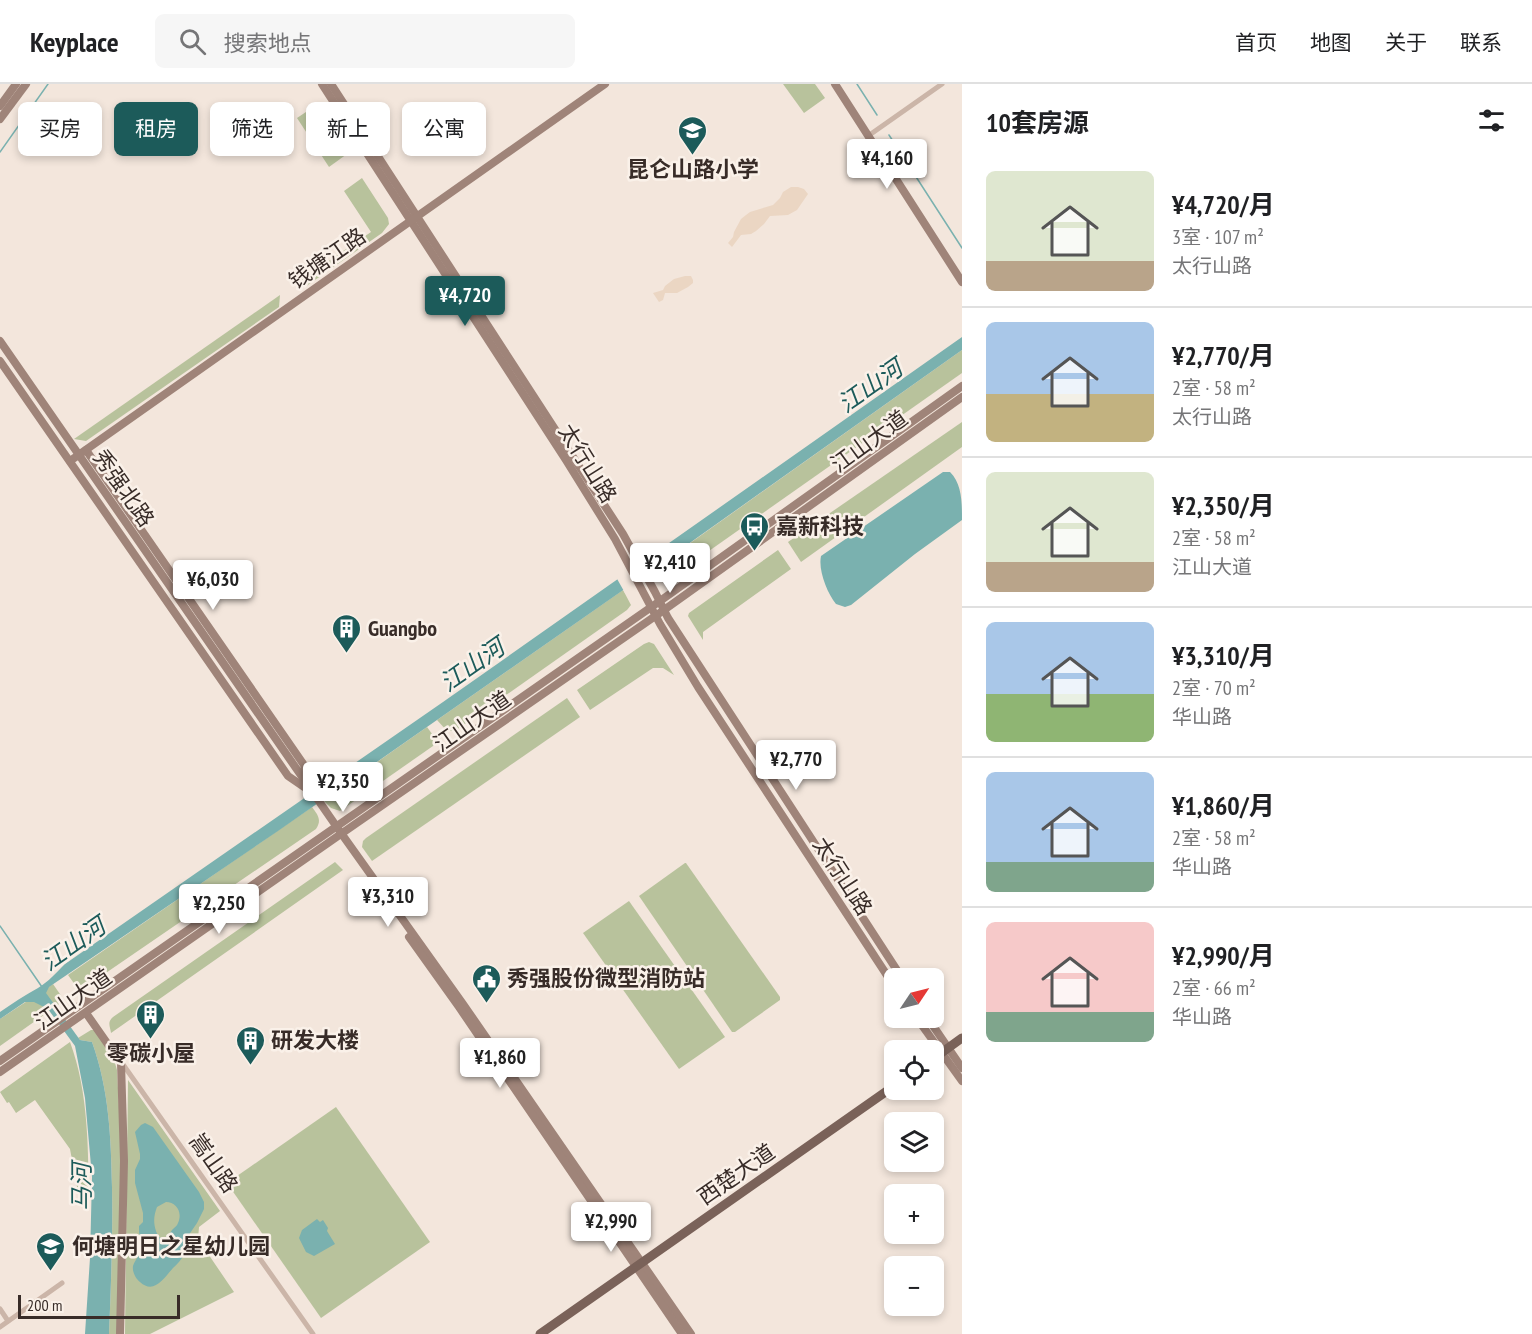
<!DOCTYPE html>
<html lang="zh">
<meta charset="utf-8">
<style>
:root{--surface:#fff;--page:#f6f6f6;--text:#202124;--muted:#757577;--line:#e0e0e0;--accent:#1c5b5a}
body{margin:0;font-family:"PT Sans Narrow","Noto Sans SC",sans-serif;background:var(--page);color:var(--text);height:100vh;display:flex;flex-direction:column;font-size:22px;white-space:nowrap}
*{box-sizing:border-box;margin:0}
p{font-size:20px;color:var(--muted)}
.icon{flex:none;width:33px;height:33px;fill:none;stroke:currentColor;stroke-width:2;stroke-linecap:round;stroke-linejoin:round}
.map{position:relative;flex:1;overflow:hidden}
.side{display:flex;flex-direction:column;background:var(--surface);width:570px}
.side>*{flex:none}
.guide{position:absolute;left:18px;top:18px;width:570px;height:54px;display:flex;gap:12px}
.needle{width:39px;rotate:55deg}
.controls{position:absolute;left:884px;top:884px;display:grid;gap:12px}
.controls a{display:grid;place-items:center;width:60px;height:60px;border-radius:9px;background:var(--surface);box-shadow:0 3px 9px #0003;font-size:30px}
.scale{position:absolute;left:18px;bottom:15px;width:162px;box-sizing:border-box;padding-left:6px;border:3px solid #382c28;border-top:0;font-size:16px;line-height:21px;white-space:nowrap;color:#382c28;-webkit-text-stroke:4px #faf1e9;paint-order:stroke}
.price{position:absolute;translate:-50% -51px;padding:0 14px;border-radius:6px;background:#fff;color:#222;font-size:20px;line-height:39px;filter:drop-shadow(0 2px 3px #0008)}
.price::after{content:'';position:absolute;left:50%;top:36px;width:18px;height:14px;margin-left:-9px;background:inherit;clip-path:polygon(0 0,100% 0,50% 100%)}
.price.on{background:var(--accent);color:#fff}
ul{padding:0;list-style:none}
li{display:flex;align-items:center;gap:18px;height:150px;padding:0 24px}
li+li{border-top:2px solid var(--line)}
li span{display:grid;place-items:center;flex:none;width:168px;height:120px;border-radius:9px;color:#555}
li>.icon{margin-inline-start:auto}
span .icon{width:72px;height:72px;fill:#fffc;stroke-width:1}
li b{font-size:26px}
h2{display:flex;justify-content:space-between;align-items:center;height:72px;padding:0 24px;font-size:26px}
.pill{padding:0 21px;border-radius:9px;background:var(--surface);box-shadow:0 3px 9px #0003;font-size:21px;line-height:54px}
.pill.on{background:var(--accent);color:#fff}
header{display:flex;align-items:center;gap:36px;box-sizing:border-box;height:84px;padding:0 30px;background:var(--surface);border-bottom:2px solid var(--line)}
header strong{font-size:28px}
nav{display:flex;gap:33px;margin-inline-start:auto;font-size:21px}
.search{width:420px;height:54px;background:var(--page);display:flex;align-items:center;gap:15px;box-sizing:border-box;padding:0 21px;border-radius:9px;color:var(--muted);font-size:22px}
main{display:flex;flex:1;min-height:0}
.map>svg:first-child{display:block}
.green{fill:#b8c29c}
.plaza{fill:#ebd6c3}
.water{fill:#7ab1af;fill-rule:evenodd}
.pier{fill:#f3e6dc}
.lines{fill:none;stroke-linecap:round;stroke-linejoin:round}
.stream{stroke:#7ab1af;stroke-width:1.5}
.street{stroke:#cbb5a8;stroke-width:5}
.secondary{stroke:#9f8479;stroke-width:8}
.primary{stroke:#7a6259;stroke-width:9}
.labels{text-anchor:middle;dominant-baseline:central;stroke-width:5;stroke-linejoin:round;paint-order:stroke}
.poi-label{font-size:22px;font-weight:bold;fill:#382c28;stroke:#faf1e9;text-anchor:start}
.street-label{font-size:22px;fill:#382c28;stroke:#faf1e9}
.water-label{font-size:24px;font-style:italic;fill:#1c5b5a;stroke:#faf1e9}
</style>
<header>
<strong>Keyplace</strong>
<div class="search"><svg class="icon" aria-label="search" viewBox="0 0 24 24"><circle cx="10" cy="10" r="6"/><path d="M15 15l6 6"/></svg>搜索地点</div>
<nav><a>首页</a><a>地图</a><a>关于</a><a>联系</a></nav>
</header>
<main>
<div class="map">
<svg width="962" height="1250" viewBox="0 0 962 1250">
<rect width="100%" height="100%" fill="#f3e6dc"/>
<!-- green -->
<g class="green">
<polygon points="783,0 815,0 825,14 804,29"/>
<polygon points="315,22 347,70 329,83 297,34"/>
<polygon points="362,94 388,134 389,140 382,149 305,203 298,198 371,148 344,107"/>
<polygon points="280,211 279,223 86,357 74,355"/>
<polygon points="962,266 962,289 672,493 665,495 655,484"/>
<polygon points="962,338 962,363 801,478 788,458"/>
<polygon points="778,466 791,485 703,548 703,556 688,532 689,529"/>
<polygon points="623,506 631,521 627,526 455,647 447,647 437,636"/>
<polygon points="649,558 654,560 674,591 663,584 653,584 590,626 577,606 644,560"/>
<polygon points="567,614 580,633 372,777 362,763 363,757 366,754"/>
<polygon points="427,643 435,654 435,659 433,662 340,727 331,724 323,716"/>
<path d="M312 723C318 731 322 736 316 745L81 906 78 905 68 891Z"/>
<path d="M335 778 343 786 111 949C110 942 107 938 113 933Z"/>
<polygon points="685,779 686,779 780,913 780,916 735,948 732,948 639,812"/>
<polygon points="629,817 725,953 679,985 583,849"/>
<polygon points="53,900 62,913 62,918 0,962 0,935"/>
<path d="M91 946H95L113 972 117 986 123 1095 118 1250H109C111 1201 113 1152 112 1103 111 1053 109 1005 92 958L80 956 78 954Z"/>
<path d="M70 958C89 1009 88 1066 89 1119H80L70 1065 35 1016 16 1029 9 1018 7 1019 0 1008Z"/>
<polygon points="128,996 220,1127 199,1143 198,1155 234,1208 150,1250 125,1250"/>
<polygon points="336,1023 430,1158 321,1234 227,1099"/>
</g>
<!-- plaza -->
<g class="plaza">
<polygon points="791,103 798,103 804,105 808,110 797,126 788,131 770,132 764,140 756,147 751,150 741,151 732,163 728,159 733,153 734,148 741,135 746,131 750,128 773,121 780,114 783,108"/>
<polygon points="685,192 691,192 693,196 693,199 688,203 677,209 665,209 663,216 659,218 653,209 663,206 665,202 674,195"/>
</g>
<!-- water -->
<g class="water">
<path d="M962 253V266L629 502 278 747 49 903 46 909 80 956 92 958C109 1005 111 1053 112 1103 113 1152 111 1201 109 1250H85L90 1174 92 1093 85 1014 75 962 48 925 34 918H25L0 935V928C13 919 25 911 38 904 48 898 57 888 65 880L443 618Z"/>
<path d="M943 388H950C962 400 962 418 962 436L915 470 851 521 845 523 836 520C827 509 818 486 821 472Z"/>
<path d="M145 1039 153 1043 199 1108 204 1118V1125L197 1139 184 1158 185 1170C181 1175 178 1180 173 1184 164 1194 154 1211 140 1198 136 1195 132 1188 133 1182 135 1175 142 1169 144 1161L139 1149V1142L143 1138V1129L135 1099V1086L140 1075V1070L135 1048 141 1041ZM166 1118C176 1118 183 1128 178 1139 177 1142 175 1143 172 1146 167 1154 161 1160 156 1147 153 1138 154 1131 157 1123Z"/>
<polygon points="317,1135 320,1138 323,1136 328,1144 327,1147 335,1160 314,1172 306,1168 299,1154 302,1146"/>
</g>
<!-- pier -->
<polygon class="pier" points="649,469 658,485 625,509 616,493"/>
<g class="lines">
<!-- stream -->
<g class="stream">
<polyline points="857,0 877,31"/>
<polyline points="889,51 962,164"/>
<polyline points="0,68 48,0"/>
<polyline points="0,842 42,903"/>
</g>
<!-- street -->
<g class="street">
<polyline points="868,52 942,0"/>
<polyline points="122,979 313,1250"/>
<polyline points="0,1225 8,1237"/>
<polyline points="0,1243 62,1199"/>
</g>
<!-- secondary -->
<g class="secondary">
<polyline points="322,0 566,376 615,455 660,540 698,603 894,902"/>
<polyline points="331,0 623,450 655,508 668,534 902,894"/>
<polyline points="835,0 962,198"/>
<polyline points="0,22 16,0"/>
<polyline points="0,35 26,0"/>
<polyline points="0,257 341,749 463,920 691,1250"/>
<polyline points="0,277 288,692 304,703"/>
<polyline points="86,366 304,681 307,696"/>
<polyline points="70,377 605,0"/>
<polyline points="409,853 459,923 682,1250"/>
<polyline points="86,929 121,979 124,1077 120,1250"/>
<polyline points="916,933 962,997"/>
<polyline points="927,933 962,984"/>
<polyline points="0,977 660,517 962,302"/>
<polyline points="0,988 338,752 664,526 962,313"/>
</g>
<!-- primary -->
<g class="primary">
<polyline points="933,975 962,954"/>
<polyline points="540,1250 894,1002"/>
</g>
</g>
<!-- icons -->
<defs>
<symbol id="school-pin" viewBox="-11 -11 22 30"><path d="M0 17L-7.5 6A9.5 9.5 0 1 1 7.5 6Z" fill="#1c5b5a" stroke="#faf1e9"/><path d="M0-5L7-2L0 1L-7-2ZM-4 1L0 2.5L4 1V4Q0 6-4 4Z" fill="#fff"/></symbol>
<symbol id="bus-pin" viewBox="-11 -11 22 30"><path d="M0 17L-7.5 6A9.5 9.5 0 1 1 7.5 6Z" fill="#1c5b5a" stroke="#faf1e9"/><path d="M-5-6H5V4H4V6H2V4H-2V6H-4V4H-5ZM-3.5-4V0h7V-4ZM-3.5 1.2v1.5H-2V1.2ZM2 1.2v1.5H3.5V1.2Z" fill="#fff"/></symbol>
<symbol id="building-pin" viewBox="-11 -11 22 30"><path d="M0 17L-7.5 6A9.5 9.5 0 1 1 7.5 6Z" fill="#1c5b5a" stroke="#faf1e9"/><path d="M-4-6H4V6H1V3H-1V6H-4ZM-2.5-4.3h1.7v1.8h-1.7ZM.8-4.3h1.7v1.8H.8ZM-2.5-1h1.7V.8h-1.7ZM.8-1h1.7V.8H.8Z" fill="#fff"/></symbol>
<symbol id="civic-pin" viewBox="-11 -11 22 30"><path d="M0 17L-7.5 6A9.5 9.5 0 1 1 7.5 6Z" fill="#1c5b5a" stroke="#faf1e9"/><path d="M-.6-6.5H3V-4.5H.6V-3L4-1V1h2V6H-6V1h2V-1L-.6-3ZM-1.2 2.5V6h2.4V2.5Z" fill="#fff"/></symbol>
</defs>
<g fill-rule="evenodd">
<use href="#school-pin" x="676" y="30" width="33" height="45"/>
<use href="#bus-pin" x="738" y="426" width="33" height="45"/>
<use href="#building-pin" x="330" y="528" width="33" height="45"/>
<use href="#civic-pin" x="470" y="878" width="33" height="45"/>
<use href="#building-pin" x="134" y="914" width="33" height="45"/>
<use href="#building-pin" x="234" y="940" width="33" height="45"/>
<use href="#school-pin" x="34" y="1146" width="33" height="45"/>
</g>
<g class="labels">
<!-- poi labels -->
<g class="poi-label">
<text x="693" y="85" text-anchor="middle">昆仑山路小学</text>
<text x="776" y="442">嘉新科技</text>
<text x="368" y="544">Guangbo</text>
<text x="507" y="894">秀强股份微型消防站</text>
<text x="271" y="956">研发大楼</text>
<text x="151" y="969" text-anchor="middle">零碳小屋</text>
<text x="72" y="1162">何塘明日之星幼儿园</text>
</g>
<!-- street labels -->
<g class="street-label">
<text transform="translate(327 174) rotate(-35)">钱塘江路</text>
<text transform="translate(869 357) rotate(-36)">江山大道</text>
<text transform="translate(588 379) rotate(58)">太行山路</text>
<text transform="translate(124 404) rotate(55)">秀强北路</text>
<text transform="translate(472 637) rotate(-35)">江山大道</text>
<text transform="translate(843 792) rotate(57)">太行山路</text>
<text transform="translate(73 915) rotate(-35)">江山大道</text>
<text transform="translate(214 1079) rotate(55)">嵩山路</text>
<text transform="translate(736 1090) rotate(-35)">西楚大道</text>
</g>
<!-- water labels -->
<g class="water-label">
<text transform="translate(870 302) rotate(-35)">江山河</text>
<text transform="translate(472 581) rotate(-35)">江山河</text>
<text transform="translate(73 860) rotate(-35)">江山河</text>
<text transform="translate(81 1103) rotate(-90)">马河</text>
</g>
</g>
</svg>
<div class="controls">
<a><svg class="needle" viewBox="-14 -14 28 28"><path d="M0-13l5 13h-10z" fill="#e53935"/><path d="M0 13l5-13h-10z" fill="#757577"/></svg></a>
<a><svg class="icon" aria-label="locate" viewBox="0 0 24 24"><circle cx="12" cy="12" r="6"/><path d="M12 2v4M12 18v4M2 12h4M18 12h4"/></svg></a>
<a><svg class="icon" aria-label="layers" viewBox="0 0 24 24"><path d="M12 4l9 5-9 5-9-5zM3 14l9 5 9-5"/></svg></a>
<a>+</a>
<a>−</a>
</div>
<div class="scale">200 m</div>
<b class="price" style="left:887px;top:106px">¥4,160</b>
<b class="price on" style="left:465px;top:243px">¥4,720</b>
<b class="price" style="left:670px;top:510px">¥2,410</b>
<b class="price" style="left:213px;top:527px">¥6,030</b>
<b class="price" style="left:796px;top:707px">¥2,770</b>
<b class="price" style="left:343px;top:729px">¥2,350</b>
<b class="price" style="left:388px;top:844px">¥3,310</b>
<b class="price" style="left:219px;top:851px">¥2,250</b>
<b class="price" style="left:500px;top:1005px">¥1,860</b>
<b class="price" style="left:611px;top:1169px">¥2,990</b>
<div class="guide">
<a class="pill">买房</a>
<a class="pill on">租房</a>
<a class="pill">筛选</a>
<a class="pill">新上</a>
<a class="pill">公寓</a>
</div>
</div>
<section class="side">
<h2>10套房源<svg class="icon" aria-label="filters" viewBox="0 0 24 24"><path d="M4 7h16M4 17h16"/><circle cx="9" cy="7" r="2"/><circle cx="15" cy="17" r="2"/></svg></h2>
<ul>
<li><span style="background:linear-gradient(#dfe7d0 75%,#b9a48a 0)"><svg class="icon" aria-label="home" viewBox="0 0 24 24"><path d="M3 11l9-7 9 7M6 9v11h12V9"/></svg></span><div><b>¥4,720/月</b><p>3室 · 107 m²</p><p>太行山路</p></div></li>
<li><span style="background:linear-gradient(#a9c7e8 60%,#c2b280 0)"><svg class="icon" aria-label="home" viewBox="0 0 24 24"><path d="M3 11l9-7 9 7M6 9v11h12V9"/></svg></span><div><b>¥2,770/月</b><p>2室 · 58 m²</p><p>太行山路</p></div></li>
<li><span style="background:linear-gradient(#dfe7d0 75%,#b9a48a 0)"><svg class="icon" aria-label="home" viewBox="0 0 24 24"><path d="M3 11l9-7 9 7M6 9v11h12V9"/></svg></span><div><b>¥2,350/月</b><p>2室 · 58 m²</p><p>江山大道</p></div></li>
<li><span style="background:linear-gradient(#a9c7e8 60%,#8fb573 0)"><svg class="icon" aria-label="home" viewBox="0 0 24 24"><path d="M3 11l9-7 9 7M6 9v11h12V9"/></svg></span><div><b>¥3,310/月</b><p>2室 · 70 m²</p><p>华山路</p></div></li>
<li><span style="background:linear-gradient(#a9c7e8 75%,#7fa58c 0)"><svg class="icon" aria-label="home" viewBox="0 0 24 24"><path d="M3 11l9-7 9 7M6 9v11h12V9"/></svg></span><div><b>¥1,860/月</b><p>2室 · 58 m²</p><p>华山路</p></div></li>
<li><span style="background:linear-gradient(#f6c9c9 75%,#7fa58c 0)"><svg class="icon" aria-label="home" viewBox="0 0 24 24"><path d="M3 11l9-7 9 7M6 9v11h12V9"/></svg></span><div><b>¥2,990/月</b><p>2室 · 66 m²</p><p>华山路</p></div></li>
</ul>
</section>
</main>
